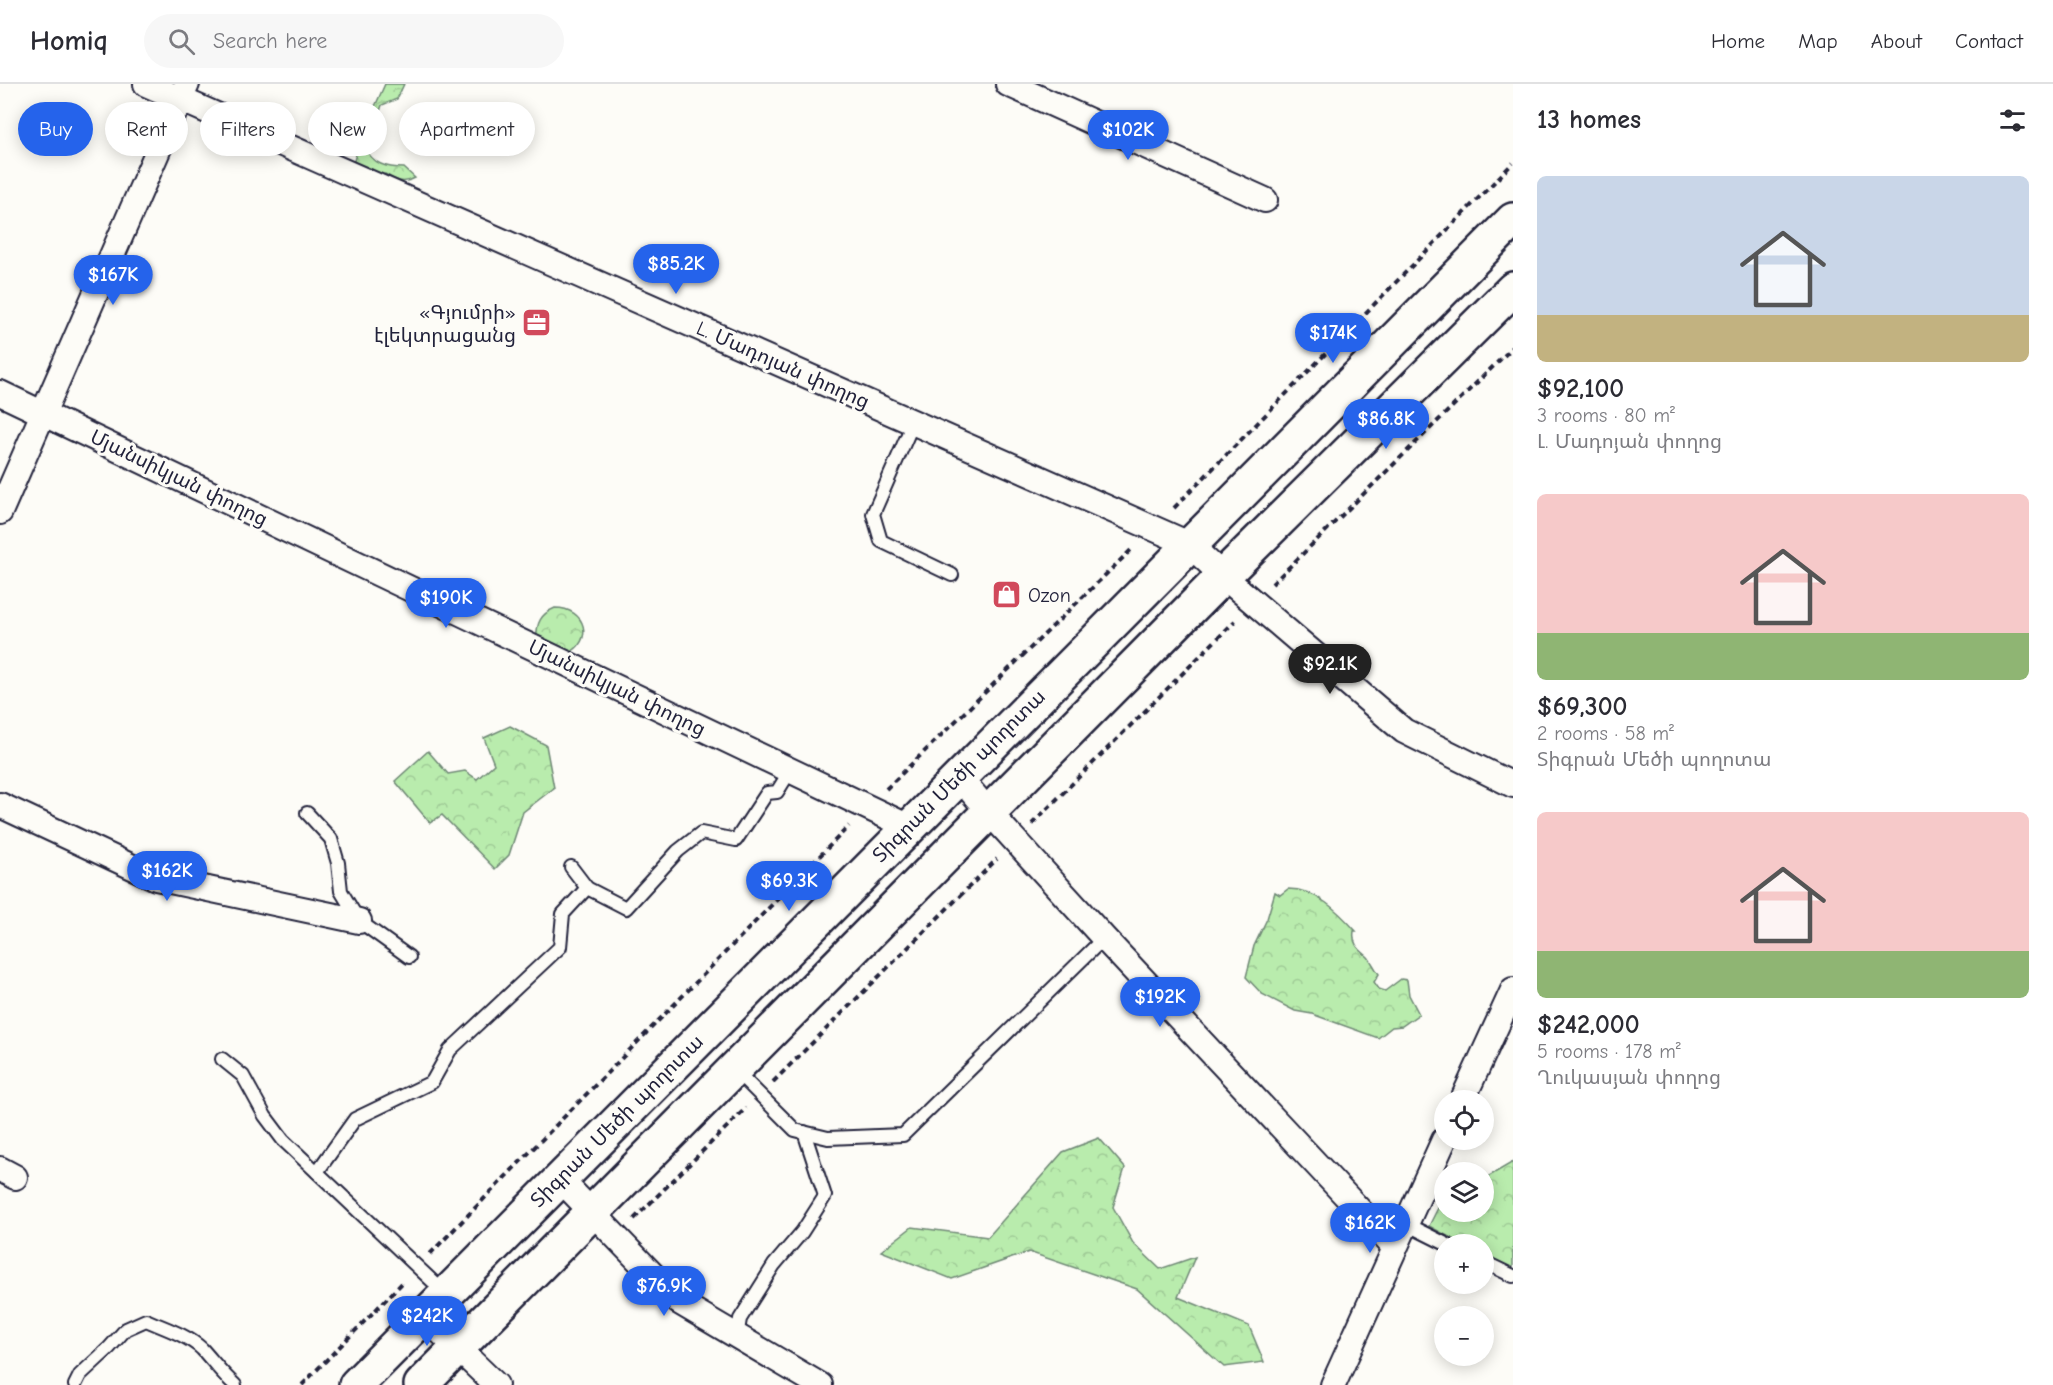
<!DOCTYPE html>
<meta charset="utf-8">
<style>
:root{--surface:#fff;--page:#f7f7f7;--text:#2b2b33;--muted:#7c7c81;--line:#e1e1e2;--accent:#2563eb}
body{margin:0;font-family:"Comic Neue","Noto Sans Armenian",sans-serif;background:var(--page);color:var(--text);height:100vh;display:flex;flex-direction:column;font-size:22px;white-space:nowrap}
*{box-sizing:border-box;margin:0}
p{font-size:20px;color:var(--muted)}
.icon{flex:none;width:33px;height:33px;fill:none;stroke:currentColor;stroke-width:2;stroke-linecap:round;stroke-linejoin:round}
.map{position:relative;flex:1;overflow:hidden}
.panel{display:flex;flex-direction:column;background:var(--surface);width:540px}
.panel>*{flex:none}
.banner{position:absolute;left:18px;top:18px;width:570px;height:54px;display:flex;gap:12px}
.tools{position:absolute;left:1434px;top:1006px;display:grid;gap:12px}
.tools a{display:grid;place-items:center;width:60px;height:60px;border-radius:50%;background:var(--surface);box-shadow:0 3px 15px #0003;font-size:30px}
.price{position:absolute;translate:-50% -51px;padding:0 14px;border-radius:21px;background:var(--accent);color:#fff;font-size:20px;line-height:39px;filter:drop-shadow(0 2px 3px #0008)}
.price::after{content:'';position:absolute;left:50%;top:36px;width:18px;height:14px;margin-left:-9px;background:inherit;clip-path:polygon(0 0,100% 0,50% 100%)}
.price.selected{background:#222;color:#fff}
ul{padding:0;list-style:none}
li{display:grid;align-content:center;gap:12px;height:318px;padding:0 24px}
li span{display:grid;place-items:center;height:186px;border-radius:9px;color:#555}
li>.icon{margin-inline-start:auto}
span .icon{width:108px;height:108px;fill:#fffc;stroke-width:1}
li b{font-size:26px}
h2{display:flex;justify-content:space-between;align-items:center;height:72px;padding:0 24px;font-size:26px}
.tag{padding:0 21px;border-radius:27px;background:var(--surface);box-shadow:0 3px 15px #0003;font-size:21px;line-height:54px}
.tag.selected{background:var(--accent);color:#fff}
header{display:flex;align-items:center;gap:36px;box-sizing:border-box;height:84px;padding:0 30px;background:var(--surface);border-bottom:2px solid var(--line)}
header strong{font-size:28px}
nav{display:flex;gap:33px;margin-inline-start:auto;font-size:21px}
.search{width:420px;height:54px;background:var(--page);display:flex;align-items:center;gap:15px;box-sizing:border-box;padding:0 21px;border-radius:33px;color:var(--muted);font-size:22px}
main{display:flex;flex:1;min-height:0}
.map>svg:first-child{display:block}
.forest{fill:url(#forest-crowns);stroke:#6e8774;stroke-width:1.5}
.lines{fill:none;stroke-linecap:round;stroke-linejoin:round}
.service-casing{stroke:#22223b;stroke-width:16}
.minor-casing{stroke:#22223b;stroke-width:28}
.secondary-casing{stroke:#22223b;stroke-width:38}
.path{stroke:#22223b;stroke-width:4;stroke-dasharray:6 4.5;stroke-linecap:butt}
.service{stroke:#fdfcf7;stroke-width:12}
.minor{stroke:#fdfcf7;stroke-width:24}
.secondary{stroke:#fdfcf7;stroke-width:33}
.labels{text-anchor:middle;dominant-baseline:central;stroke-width:6;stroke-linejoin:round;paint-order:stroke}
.poi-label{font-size:20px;fill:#22223b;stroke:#fdfcf7;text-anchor:end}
.street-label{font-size:20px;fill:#22223b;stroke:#fdfcf7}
</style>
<header>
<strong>Homiq</strong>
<div class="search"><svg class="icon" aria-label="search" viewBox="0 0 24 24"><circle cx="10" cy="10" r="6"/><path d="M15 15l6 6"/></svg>Search here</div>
<nav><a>Home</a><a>Map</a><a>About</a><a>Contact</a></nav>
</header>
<main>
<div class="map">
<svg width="1513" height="1301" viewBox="0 0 1513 1301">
<defs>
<pattern id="forest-crowns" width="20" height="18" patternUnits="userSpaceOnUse" patternTransform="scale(1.5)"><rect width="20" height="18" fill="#b9ecad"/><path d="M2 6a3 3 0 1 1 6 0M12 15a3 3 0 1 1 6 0" fill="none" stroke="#9fca96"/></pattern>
</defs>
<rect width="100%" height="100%" fill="#fdfcf7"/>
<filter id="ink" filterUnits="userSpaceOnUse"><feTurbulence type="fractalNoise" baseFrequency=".0167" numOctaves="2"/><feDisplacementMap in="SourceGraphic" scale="12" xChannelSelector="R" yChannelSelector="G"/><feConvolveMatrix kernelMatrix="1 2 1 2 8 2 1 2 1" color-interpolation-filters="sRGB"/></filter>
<g filter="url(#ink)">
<!-- forest -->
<g class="forest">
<path d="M385 0H404L397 15 382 21 379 30 380 48 375 46 371 49 365 64C373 80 386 84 404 84L415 94C403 101 395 96 385 90L377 92 353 80 360 56Z"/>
<path d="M555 524C586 524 595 557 567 570L537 554C536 539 541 530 555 524Z"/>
<polygon points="510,642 546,661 554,704 523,728 509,771 495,785 442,731 430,739 395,697 428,667 448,690 465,687 477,695 494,680 484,654"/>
<path d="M1288 805C1316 805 1338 827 1356 847H1354C1352 861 1359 865 1368 873 1372 878 1375 885 1379 890L1374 898 1379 905 1385 907 1401 895 1407 896 1409 911 1419 930 1402 942 1392 943 1378 954 1312 930 1295 927 1262 910 1246 893 1254 862 1267 835 1275 808 1280 811Z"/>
<polygon points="1099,1054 1125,1084 1113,1123 1133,1159 1160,1185 1195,1173 1178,1213 1249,1242 1264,1278 1224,1283 1137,1205 1029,1168 952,1195 881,1167 912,1143 988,1153 1063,1068"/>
<polygon points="1513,1078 1513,1185 1484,1171 1484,1161 1464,1161 1429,1142 1438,1124 1435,1104 1444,1093 1444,1128 1484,1128 1484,1095"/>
</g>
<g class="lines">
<defs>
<g id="service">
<polyline points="913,339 873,430 881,457 952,491"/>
<polyline points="307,729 331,755 338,779 341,807 359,837 409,873"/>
<polyline points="571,783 587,804"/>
<polyline points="222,975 243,992 265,1032 283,1056 445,1209"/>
<polyline points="735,986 795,1046 828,1054 903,1051 1104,854"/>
<polyline points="317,1088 355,1035 432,998 450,966 560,863 563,830 587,804 626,824 678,767 701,749 736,756 767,709 777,708 790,687"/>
<polyline points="1406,1140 1448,1161"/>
<polyline points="1484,1178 1513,1192"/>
<polyline points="737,1253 740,1235 774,1181 802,1148 825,1112 804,1048"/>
<path d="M75 1301 80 1291 109 1264 126 1245 146 1236C164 1244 187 1251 202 1265 213 1277 222 1290 235 1301"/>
</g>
<g id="minor">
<polyline points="146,0 1189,460 1223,492 1404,647 1513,701"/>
<polyline points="1008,0 1265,116"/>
<polyline points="0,309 909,743"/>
<polyline points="0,428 187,0"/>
<polyline points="959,693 989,728 1104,854 1395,1164"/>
<polyline points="0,721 156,794 359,837"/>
<polyline points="1462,1017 1513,906"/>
<polyline points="0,1085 15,1093"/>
<polyline points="560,1095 679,1218 820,1301"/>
<polyline points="424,1232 496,1301"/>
<polyline points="1333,1301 1444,1056"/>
</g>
<g id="secondary">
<polyline points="356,1301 1513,136"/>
<polyline points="421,1301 1223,492 1513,205"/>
</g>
</defs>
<!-- service casing -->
<use href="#service" class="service-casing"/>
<!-- minor casing -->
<use href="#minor" class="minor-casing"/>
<!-- secondary casing -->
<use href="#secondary" class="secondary-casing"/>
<!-- path -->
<g class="path">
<polyline points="1174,424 1513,79"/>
<polyline points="1272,500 1513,263"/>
<polyline points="886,705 1134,463"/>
<polyline points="1032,740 1235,537"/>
<polyline points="773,998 997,775"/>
<polyline points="634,1135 746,1024"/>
<polyline points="430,1170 849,742"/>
<polyline points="302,1301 404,1197"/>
</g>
<!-- service -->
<use href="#service" class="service"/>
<!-- minor -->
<use href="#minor" class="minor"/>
<!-- secondary -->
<use href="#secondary" class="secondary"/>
</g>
</g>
<!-- icons -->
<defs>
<symbol id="office-square" viewBox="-11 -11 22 22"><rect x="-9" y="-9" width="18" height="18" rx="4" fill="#d1495b" stroke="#fdfcf7"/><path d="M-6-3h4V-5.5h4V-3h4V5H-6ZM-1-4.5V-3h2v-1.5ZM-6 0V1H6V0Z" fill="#fff"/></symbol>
<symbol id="shop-square" viewBox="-11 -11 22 22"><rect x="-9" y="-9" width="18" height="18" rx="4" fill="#d1495b" stroke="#fdfcf7"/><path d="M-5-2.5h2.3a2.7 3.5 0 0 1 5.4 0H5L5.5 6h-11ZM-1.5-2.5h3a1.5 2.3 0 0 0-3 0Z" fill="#fff"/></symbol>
</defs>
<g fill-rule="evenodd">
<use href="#office-square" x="520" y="222" width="33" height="33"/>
<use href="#shop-square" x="990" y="494" width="33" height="33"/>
</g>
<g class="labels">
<!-- poi labels -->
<g class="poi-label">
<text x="516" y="228">«Գյումրի»<tspan x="516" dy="23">էլեկտրացանց</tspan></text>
<text x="1028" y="511" text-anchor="start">Ozon</text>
</g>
<!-- street labels -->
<g class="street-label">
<text transform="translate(783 281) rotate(24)">L. Մադոյան փողոց</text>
<text transform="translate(179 394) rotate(26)">Մյանսիկյան փողոց</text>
<text transform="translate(617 604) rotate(26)">Մյանսիկյան փողոց</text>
<text transform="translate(959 692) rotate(-45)">Տիգրան Մեծի պողոտա</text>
<text transform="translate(617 1037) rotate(-45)">Տիգրան Մեծի պողոտա</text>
</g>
</g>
</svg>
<div class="tools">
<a><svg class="icon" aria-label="locate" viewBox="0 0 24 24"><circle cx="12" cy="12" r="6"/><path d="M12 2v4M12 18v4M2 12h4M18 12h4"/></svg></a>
<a><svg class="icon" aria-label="layers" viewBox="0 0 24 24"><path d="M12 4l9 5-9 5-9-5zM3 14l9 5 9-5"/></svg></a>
<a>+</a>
<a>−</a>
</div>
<b class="price" style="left:1128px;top:77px">$102K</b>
<b class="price" style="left:676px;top:211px">$85.2K</b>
<b class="price" style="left:113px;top:222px">$167K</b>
<b class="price" style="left:1333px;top:280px">$174K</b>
<b class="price" style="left:1386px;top:366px">$86.8K</b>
<b class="price" style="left:446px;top:545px">$190K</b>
<b class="price selected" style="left:1330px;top:611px">$92.1K</b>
<b class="price" style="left:167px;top:818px">$162K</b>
<b class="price" style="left:789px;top:828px">$69.3K</b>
<b class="price" style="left:1160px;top:944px">$192K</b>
<b class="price" style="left:1370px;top:1170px">$162K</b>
<b class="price" style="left:664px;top:1233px">$76.9K</b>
<b class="price" style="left:427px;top:1263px">$242K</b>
<div class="banner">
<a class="tag selected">Buy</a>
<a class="tag">Rent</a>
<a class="tag">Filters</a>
<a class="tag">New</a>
<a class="tag">Apartment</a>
</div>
</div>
<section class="panel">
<h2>13 homes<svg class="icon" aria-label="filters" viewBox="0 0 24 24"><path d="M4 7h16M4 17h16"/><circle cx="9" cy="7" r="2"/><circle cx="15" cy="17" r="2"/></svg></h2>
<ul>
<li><span style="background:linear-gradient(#c9d6e8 75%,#c2b280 0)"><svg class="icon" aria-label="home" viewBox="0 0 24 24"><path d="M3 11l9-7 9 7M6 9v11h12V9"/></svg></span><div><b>$92,100</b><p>3 rooms · 80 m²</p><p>Լ. Մադոյան փողոց</p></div></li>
<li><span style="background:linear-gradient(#f6c9c9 75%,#8fb573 0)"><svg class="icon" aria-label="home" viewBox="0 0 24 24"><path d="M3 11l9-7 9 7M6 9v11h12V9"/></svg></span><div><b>$69,300</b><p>2 rooms · 58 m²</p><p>Տիգրան Մեծի պողոտա</p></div></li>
<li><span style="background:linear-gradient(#f6c9c9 75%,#8fb573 0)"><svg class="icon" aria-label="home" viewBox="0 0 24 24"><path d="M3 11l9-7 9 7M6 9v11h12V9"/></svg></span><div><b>$242,000</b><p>5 rooms · 178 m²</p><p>Ղուկասյան փողոց</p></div></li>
</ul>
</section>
</main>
